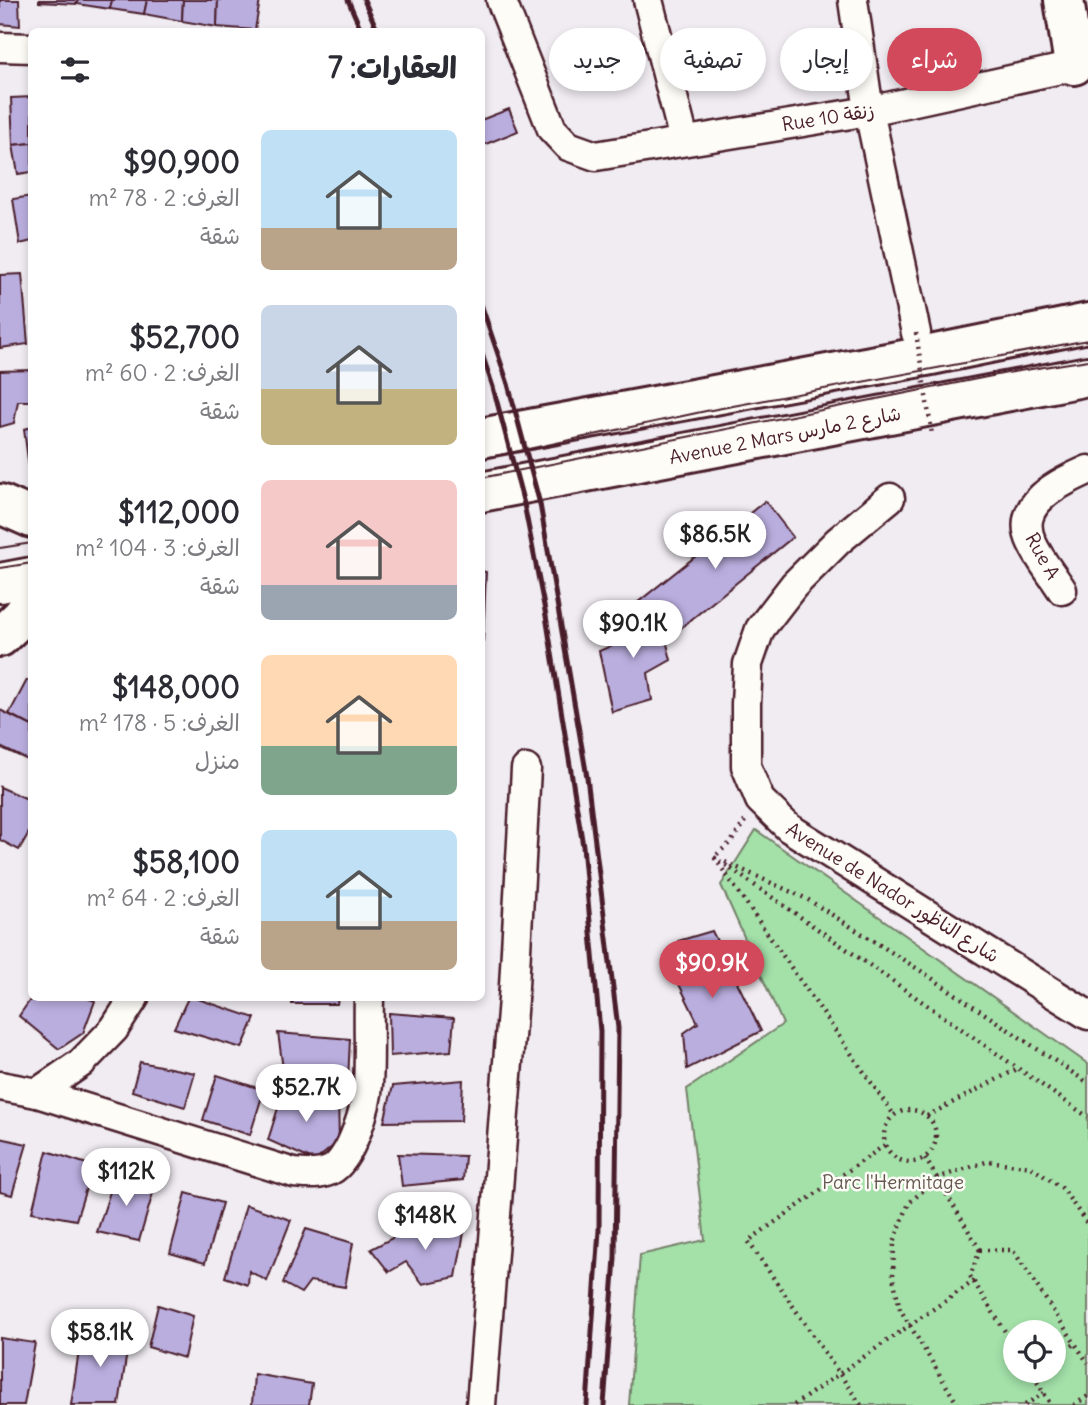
<!DOCTYPE html>
<html lang="ar">
<meta charset="utf-8">
<style>
:root{--surface:#fff;--page:#f2f2f3;--text:#2b2b33;--muted:#7c7c81;--accent:#d1495b}
body{margin:0;font-family:Delius,"Playpen Sans Arabic",sans-serif;background:var(--page);color:var(--text);direction:rtl;height:100vh;display:flex;flex-direction:column;font-size:26px;white-space:nowrap}
*{box-sizing:border-box;margin:0}
p{font-size:23px;color:var(--muted)}
.icon{flex:none;width:38px;height:38px;fill:none;stroke:currentColor;stroke-width:2;stroke-linecap:round;stroke-linejoin:round}
.map{position:relative;flex:1;overflow:hidden;direction:ltr}
.sheet{position:absolute;left:28px;top:28px;width:457px;height:973px;display:flex;flex-direction:column;background:var(--surface);border-radius:10px;box-shadow:0 4px 10px #0003;direction:rtl}
.sheet>*{flex:none}
.guide{position:absolute;left:506px;top:28px;width:476px;height:63px;direction:rtl;display:flex;gap:14px}
.fabs{position:absolute;left:1003px;top:1320px;display:grid;gap:14px}
.fabs a{display:grid;place-items:center;width:63px;height:63px;border-radius:50%;background:var(--surface);box-shadow:0 4px 10px #0003;font-size:35px}
.price{position:absolute;translate:-50% -60px;padding:0 16px;border-radius:24px;background:#fff;color:#222;font-size:23px;line-height:46px;filter:drop-shadow(0 2px 4px #0008)}
.price::after{content:'';position:absolute;left:50%;top:42px;width:21px;height:16px;margin-left:-10px;background:inherit;clip-path:polygon(0 0,100% 0,50% 100%)}
.price.current{background:var(--accent);color:#fff}
ul{padding:0;list-style:none}
li{display:flex;align-items:center;gap:21px;height:175px;padding:0 28px}
li span{display:grid;place-items:center;flex:none;width:196px;height:140px;border-radius:10px;color:#555}
li>.icon{margin-inline-start:auto}
span .icon{width:84px;height:84px;fill:#fffc;stroke-width:1}
li b{font-size:30px}
h2{display:flex;justify-content:space-between;align-items:center;height:84px;padding:0 28px;font-size:30px}
.tag{padding:0 24px;border-radius:32px;background:var(--surface);box-shadow:0 4px 10px #0003;font-size:24px;line-height:63px}
.tag.current{background:var(--accent);color:#fff}
.map>svg:first-child{display:block}
.green{fill:#a3e1a9;stroke:#76806a;stroke-width:2;fill-rule:evenodd}
.building{fill:#baaedf;stroke:#4a1f2b;stroke-width:2}
.lines{fill:none;stroke-linecap:round;stroke-linejoin:round}
.street-casing{stroke:#4a1f2b;stroke-width:33}
.secondary-casing{stroke:#4a1f2b;stroke-width:44}
.path{stroke:#4a1f2b;stroke-width:4.5;stroke-dasharray:2 5;stroke-linecap:butt}
.street{stroke:#fdfcf7;stroke-width:28}
.secondary{stroke:#fdfcf7;stroke-width:38}
.tram{stroke:#4a1f2b;stroke-width:2}
.rail{stroke:#4a1f2b;stroke-width:5}
.path-bridge{stroke:#4a1f2b;stroke-width:4.5;stroke-dasharray:2 5;stroke-linecap:butt}
.labels{text-anchor:middle;dominant-baseline:central;stroke-width:5;stroke-linejoin:round;paint-order:stroke}
.street-label{font-size:19px;fill:#4a1f2b;stroke:#fdfcf7}
.park-label{font-size:19px;fill:#655951;stroke:#fdfcf7}
</style>
<div class="map">
<svg width="1088" height="1405" viewBox="0 0 1088 1405">
<rect width="100%" height="100%" fill="#f0ecf2"/>
<filter id="ink" filterUnits="userSpaceOnUse"><feTurbulence type="fractalNoise" baseFrequency=".0143" numOctaves="2"/><feDisplacementMap in="SourceGraphic" scale="14" xChannelSelector="R" yChannelSelector="G"/><feConvolveMatrix kernelMatrix="1 2 1 2 8 2 1 2 1" color-interpolation-filters="sRGB"/></filter>
<g filter="url(#ink)">
<!-- green -->
<path class="green" d="M756 830 1088 1064V1405H629L640 1255 705 1240 687 1089 783 1024 721 885ZM1015 1332H1054V1370H1015Z"/>
<!-- building -->
<g class="building">
<polygon points="0,0 19,0 20,26 0,24"/>
<polygon points="39,0 78,0 77,4 39,2"/>
<polygon points="78,0 112,0 110,9 77,4"/>
<polygon points="112,0 147,0 144,14 110,9"/>
<polygon points="147,0 183,0 182,21 144,14"/>
<polygon points="183,0 218,0 217,27 182,21"/>
<polygon points="218,0 260,0 255,30 217,27"/>
<polygon points="32,97 32,143 13,145 11,98"/>
<polygon points="509,109 518,131 481,146 481,120"/>
<polygon points="32,143 32,172 18,174 13,145"/>
<polygon points="32,196 32,241 20,244 13,199"/>
<polygon points="22,274 28,344 0,348 0,275"/>
<polygon points="32,370 32,401 18,401 14,423 0,427 0,371"/>
<polygon points="32,427 32,468 29,468 24,429"/>
<polygon points="765,501 793,537 666,640 637,603"/>
<polygon points="481,571 486,572 483,642 481,642"/>
<polygon points="637,603 666,640 671,660 648,673 652,700 612,712 599,651 625,640 619,616"/>
<polygon points="27,680 32,682 32,726 9,714"/>
<polygon points="0,710 32,726 32,762 0,747"/>
<polygon points="0,787 32,801 32,827 19,850 0,840"/>
<polygon points="712,931 761,1031 687,1069 684,1033 698,1023 677,980 678,941"/>
<polygon points="32,997 87,998 95,1001 83,1033 59,1049 19,1016"/>
<polygon points="188,998 195,998 255,1018 242,1048 174,1028"/>
<polygon points="292,998 338,998 337,1004 292,1004"/>
<polygon points="389,1013 454,1018 451,1051 390,1056"/>
<polygon points="278,1033 350,1039 348,1080 283,1069"/>
<polygon points="140,1062 195,1073 185,1107 132,1091"/>
<polygon points="217,1075 264,1090 250,1135 203,1120"/>
<polygon points="463,1080 461,1121 384,1122 393,1086"/>
<polygon points="283,1092 338,1098 339,1141 315,1161 268,1140"/>
<polygon points="0,1138 27,1144 12,1195 0,1192"/>
<polygon points="47,1151 93,1166 76,1220 32,1212"/>
<polygon points="398,1154 465,1156 463,1180 402,1186"/>
<polygon points="116,1173 155,1186 139,1241 97,1232"/>
<polygon points="186,1193 222,1203 205,1263 170,1253"/>
<polygon points="246,1205 291,1220 267,1281 249,1271 248,1285 225,1277"/>
<polygon points="419,1224 465,1227 456,1277 423,1284 406,1262 389,1272 371,1249"/>
<polygon points="306,1229 353,1243 345,1287 310,1281 301,1293 283,1283"/>
<polygon points="158,1305 193,1316 184,1358 148,1347"/>
<polygon points="82,1330 129,1338 119,1405 71,1405"/>
<polygon points="0,1338 35,1343 24,1405 0,1405"/>
<polygon points="254,1374 312,1384 309,1405 252,1405"/>
</g>
<g class="lines">
<defs>
<g id="street">
<polyline points="501,0 552,129 568,146 596,156 869,111 1088,63"/>
<polyline points="648,0 684,140"/>
<polyline points="853,0 869,111 916,333"/>
<polyline points="0,47 32,48"/>
<polyline points="890,498 838,541 794,585 760,629 748,664 746,704 746,766 760,800 789,828 1088,1015"/>
<path d="M1062 590C1052 574 1039 559 1032 543 1013 504 1059 483 1088 470"/>
<path d="M0 1086 37 1093 294 1173C306 1174 319 1176 331 1170 351 1160 367 1105 368 1084 370 1055 368 1026 369 998"/>
<polyline points="37,1093 81,1063 114,1029 134,998"/>
<polyline points="481,1405 514,986 526,769"/>
</g>
<g id="secondary">
<polyline points="1064,0 1074,65"/>
<polyline points="481,438 931,355 1088,323"/>
<polyline points="481,492 1088,376"/>
<polyline points="0,504 32,518"/>
<polyline points="0,583 32,577"/>
<polyline points="0,637 21,617 32,603"/>
</g>
</defs>
<!-- street casing -->
<use href="#street" class="street-casing"/>
<!-- secondary casing -->
<use href="#secondary" class="secondary-casing"/>
<!-- path -->
<g class="path">
<polyline points="745,821 731,842 714,857 894,1115"/>
<polyline points="714,857 1088,1117"/>
<polyline points="725,862 807,899 921,971 1088,1083"/>
<circle cx="910" cy="1136" r="26"/>
<polyline points="927,1116 1017,1069"/>
<polyline points="925,1158 980,1250"/>
<polyline points="980,1250 1013,1250 1088,1363"/>
<polyline points="980,1250 970,1276 1015,1347"/>
<polyline points="1054,1357 1075,1344"/>
<polyline points="1030,1370 1051,1405"/>
<polyline points="794,1405 974,1281"/>
<polyline points="861,1405 748,1241 885,1145"/>
<polyline points="958,1405 900,1309 893,1277 894,1242 909,1203 937,1178 989,1161 1031,1167 1062,1188 1088,1225"/>
<polyline points="1025,1405 1044,1393"/>
<polyline points="1074,1405 1088,1396"/>
</g>
<!-- street -->
<use href="#street" class="street"/>
<!-- secondary -->
<use href="#secondary" class="secondary"/>
<!-- tram -->
<g class="tram">
<polyline points="481,459 706,411 1088,340"/>
<polyline points="481,478 1007,373 1088,360"/>
<polyline points="0,548 32,543"/>
<polyline points="0,568 32,563"/>
</g>
<!-- rail -->
<g class="rail">
<polyline points="348,0 362,32"/>
<polyline points="364,0 378,32"/>
<polyline points="481,304 508,384 540,504 587,777 618,1028 615,1258 604,1405"/>
<polyline points="481,351 493,387 524,504 546,616 583,846 600,1031 599,1230 587,1405"/>
</g>
<!-- path-bridge -->
<polyline class="path-bridge" points="916,333 932,434"/>
</g>
</g>
<g class="labels">
<!-- street labels -->
<g class="street-label">
<text transform="translate(828 117) rotate(-9)">Rue 10 زنقة</text>
<text transform="translate(785 435) rotate(-11)">Avenue 2 Mars شارع 2 مارس</text>
<text transform="translate(1043 556) rotate(61)">Rue A</text>
<text transform="translate(893 892) rotate(32)">Avenue de Nador شارع الناظور</text>
</g>
<!-- park labels -->
<g class="park-label">
<text x="893" y="1182">Parc l'Hermitage</text>
</g>
</g>
</svg>
<div class="fabs">
<a><svg class="icon" aria-label="locate" viewBox="0 0 24 24"><circle cx="12" cy="12" r="6"/><path d="M12 2v4M12 18v4M2 12h4M18 12h4"/></svg></a>
</div>
<b class="price" style="left:715px;top:571px">$86.5K</b>
<b class="price" style="left:633px;top:660px">$90.1K</b>
<b class="price current" style="left:712px;top:1000px">$90.9K</b>
<b class="price" style="left:306px;top:1124px">$52.7K</b>
<b class="price" style="left:126px;top:1208px">$112K</b>
<b class="price" style="left:425px;top:1252px">$148K</b>
<b class="price" style="left:100px;top:1369px">$58.1K</b>
<div class="guide">
<a class="tag current">شراء</a>
<a class="tag">إيجار</a>
<a class="tag">تصفية</a>
<a class="tag">جديد</a>
</div>
<section class="sheet">
<h2>العقارات: 7<svg class="icon" aria-label="filters" viewBox="0 0 24 24"><path d="M4 7h16M4 17h16"/><circle cx="9" cy="7" r="2"/><circle cx="15" cy="17" r="2"/></svg></h2>
<ul>
<li><span style="background:linear-gradient(#bfe0f5 70%,#b9a48a 0)"><svg class="icon" aria-label="home" viewBox="0 0 24 24"><path d="M3 11l9-7 9 7M6 9v11h12V9"/></svg></span><div><b>$90,900</b><p>الغرف: 2 · 78 m²</p><p>شقة</p></div></li>
<li><span style="background:linear-gradient(#c9d6e8 60%,#c2b280 0)"><svg class="icon" aria-label="home" viewBox="0 0 24 24"><path d="M3 11l9-7 9 7M6 9v11h12V9"/></svg></span><div><b>$52,700</b><p>الغرف: 2 · 60 m²</p><p>شقة</p></div></li>
<li><span style="background:linear-gradient(#f6c9c9 75%,#9aa5b1 0)"><svg class="icon" aria-label="home" viewBox="0 0 24 24"><path d="M3 11l9-7 9 7M6 9v11h12V9"/></svg></span><div><b>$112,000</b><p>الغرف: 3 · 104 m²</p><p>شقة</p></div></li>
<li><span style="background:linear-gradient(#ffd9b3 65%,#7fa58c 0)"><svg class="icon" aria-label="home" viewBox="0 0 24 24"><path d="M3 11l9-7 9 7M6 9v11h12V9"/></svg></span><div><b>$148,000</b><p>الغرف: 5 · 178 m²</p><p>منزل</p></div></li>
<li><span style="background:linear-gradient(#bfe0f5 65%,#b9a48a 0)"><svg class="icon" aria-label="home" viewBox="0 0 24 24"><path d="M3 11l9-7 9 7M6 9v11h12V9"/></svg></span><div><b>$58,100</b><p>الغرف: 2 · 64 m²</p><p>شقة</p></div></li>
</ul>
</section>
</div>
